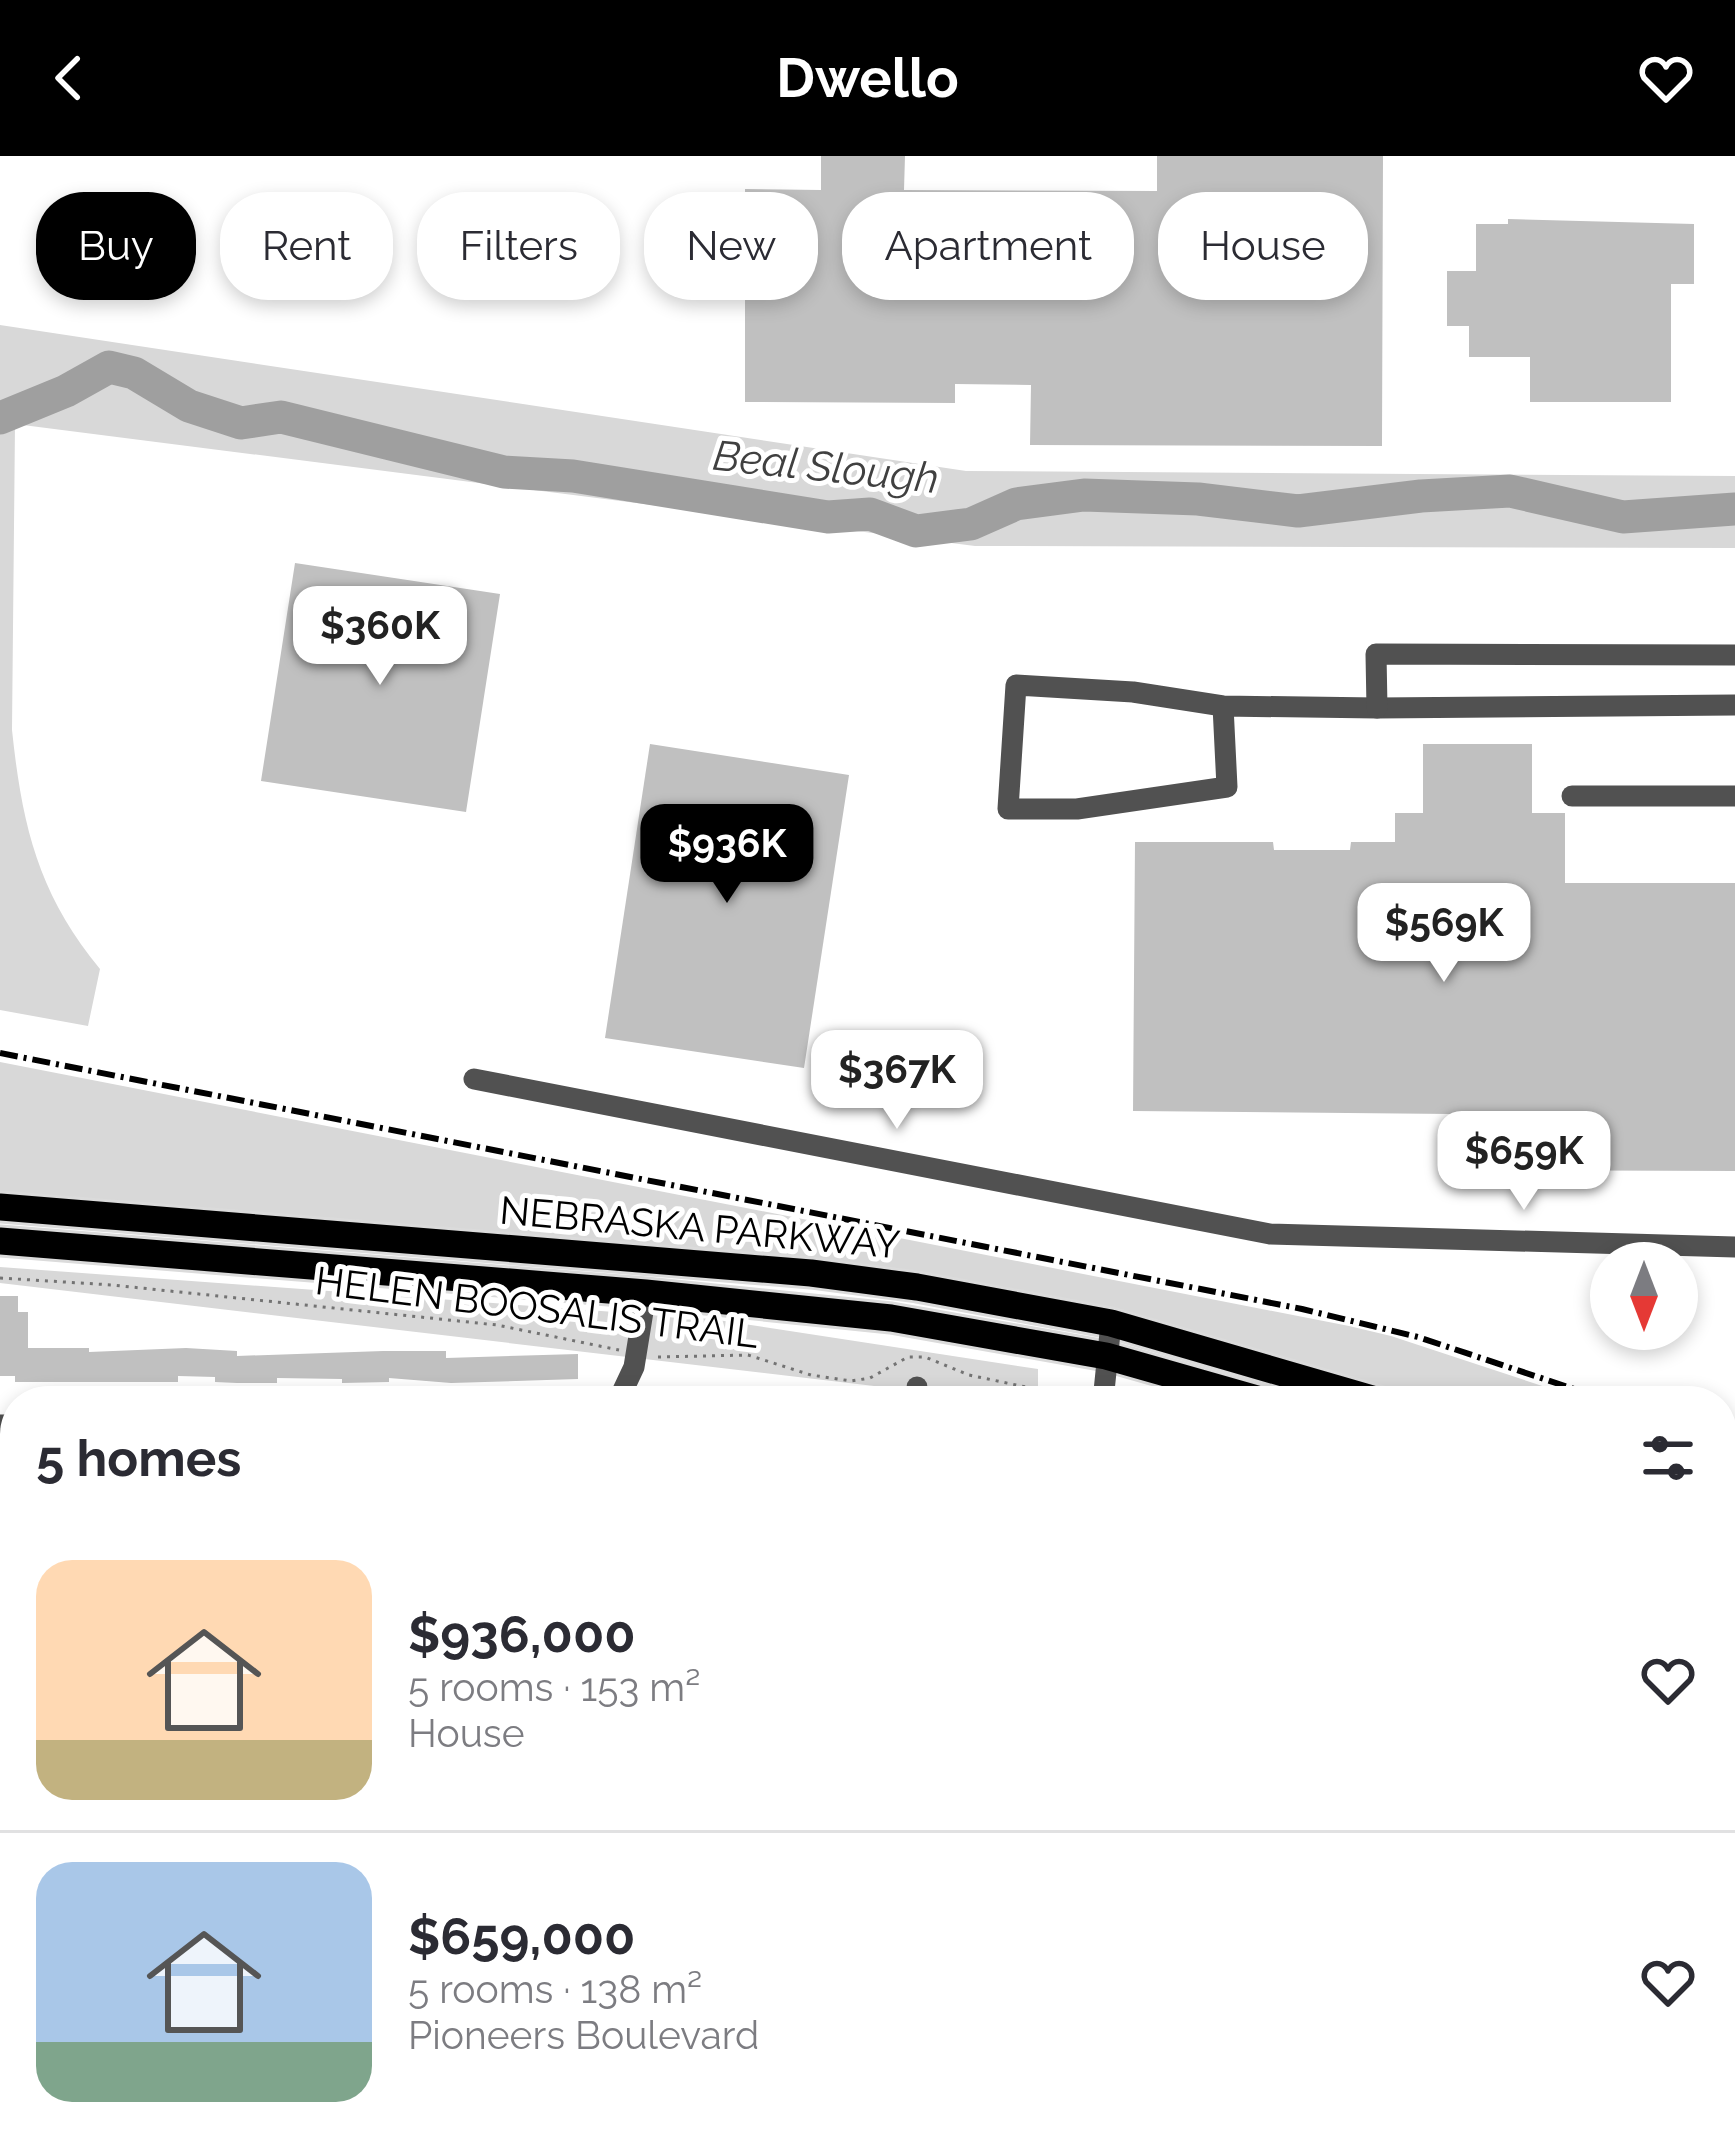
<!DOCTYPE html>
<meta charset="utf-8">
<style>
:root{--surface:#fff;--page:#f7f7f7;--text:#2b2b33;--muted:#7c7c81;--line:#e1e1e2;--accent:#000}
body{margin:0;font-family:Raleway,sans-serif;background:var(--page);color:var(--text);height:100vh;display:flex;flex-direction:column;font-size:45px;white-space:nowrap}
*{box-sizing:border-box;margin:0}
p{font-size:39px;color:var(--muted)}
.icon{flex:none;width:66px;height:66px;fill:none;stroke:currentColor;stroke-width:2;stroke-linecap:round;stroke-linejoin:round}
.map{position:relative;flex:1;overflow:hidden}
.side{position:absolute;left:0px;top:1230px;width:1737px;height:771px;display:flex;flex-direction:column;background:var(--surface);border-radius:48px 48px 0 0;box-shadow:0 6px 18px #0003}
.side>*{flex:none}
.hud{position:absolute;left:36px;top:36px;width:1665px;height:108px;display:flex;gap:24px}
.needle{width:78px;rotate:180deg}
.buttons{position:absolute;left:1590px;top:1086px;display:grid;gap:24px}
.buttons a{display:grid;place-items:center;width:108px;height:108px;border-radius:50%;background:var(--surface);box-shadow:0 6px 18px #0003;font-size:60px}
.price{position:absolute;translate:-50% -102px;padding:0 27px;border-radius:24px;background:#fff;color:#222;font-size:39px;line-height:78px;filter:drop-shadow(0 3px 6px #0008)}
.price::after{content:'';position:absolute;left:50%;top:72px;width:36px;height:27px;margin-left:-18px;background:inherit;clip-path:polygon(0 0,100% 0,50% 100%)}
.price.on{background:var(--accent);color:#fff}
ul{padding:0;list-style:none}
li{display:flex;align-items:center;gap:36px;height:300px;padding:0 36px}
li+li{border-top:3px solid var(--line)}
li span{display:grid;place-items:center;flex:none;width:336px;height:240px;border-radius:36px;color:#555}
li>.icon{margin-inline-start:auto}
span .icon{width:144px;height:144px;fill:#fffc;stroke-width:1}
li b{font-size:51px}
h2{display:flex;justify-content:space-between;align-items:center;height:144px;padding:0 36px;font-size:51px}
.pill{padding:0 42px;border-radius:48px;background:var(--surface);box-shadow:0 6px 18px #0003;font-size:42px;line-height:108px}
.pill.on{background:var(--accent);color:#fff}
header{display:flex;justify-content:space-between;align-items:center;height:156px;padding:0 36px;background:var(--accent);color:#fff;font-size:54px;font-weight:700}
.map>svg:first-child{display:block}
.green{fill:#d8d8d8}
.lines{fill:none;stroke-linecap:round;stroke-linejoin:round}
.river{stroke:#9f9f9f;stroke-width:33}
.building{fill:#c0c0c0}
.major-casing{stroke:#dbdbdb;stroke-width:33}
.path{stroke:#737373;stroke-width:3;stroke-dasharray:3 6;stroke-linecap:butt}
.minor{stroke:#515151;stroke-width:21}
.major{stroke:#000;stroke-width:27}
.rail{stroke:#000;stroke-width:6;stroke-dasharray:18 6 3 6;stroke-linecap:butt}
.labels{text-anchor:middle;dominant-baseline:central;stroke-width:10;stroke-linejoin:round;paint-order:stroke}
.street-label{font-size:39px;fill:#000;stroke:#fff}
.water-label{font-size:42px;font-style:italic;fill:#404040;stroke:#fff}
</style>
<header><svg class="icon" aria-label="back" viewBox="0 0 24 24"><path d="M15 5l-7 7 7 7"/></svg>Dwello<svg class="icon" aria-label="heart" viewBox="0 0 24 24"><path d="M12 20l-8-8c-3-5 5-10 8-4 3-6 11-1 8 4z"/></svg></header>
<div class="map">
<svg width="1735" height="2000" viewBox="0 0 1735 2000">
<rect width="100%" height="100%" fill="#fff"/>
<!-- green -->
<g class="green">
<path d="M0 169 966 315 1735 320V392L975 390 15 268 12 574C22 669 38 738 100 813L88 870 0 854Z"/>
<polygon points="0,906 1349,1170 1391,1180 1588,1245 1413,1245 1310,1210 1152,1165 0,1040"/>
<polygon points="0,1111 711,1163 1038,1213 1038,1245 1001,1245 0,1127"/>
</g>
<g class="lines">
<!-- river -->
<polyline class="river" points="0,262 66,235 109,211 134,217 189,250 241,267 281,261 504,316 573,320 828,361 870,358 916,375 971,368 1016,348 1084,339 1198,343 1298,355 1421,340 1510,335 1623,361 1735,353"/>
</g>
<!-- building -->
<g class="building">
<polygon points="821,0 905,0 904,34 1157,35 1157,0 1383,0 1382,290 1030,289 1031,229 955,228 955,247 745,246 745,33 821,34"/>
<polygon points="1508,63 1694,68 1694,128 1671,128 1671,246 1530,246 1530,201 1469,201 1469,170 1447,170 1447,115 1476,115 1476,68 1508,68"/>
<polygon points="295,407 500,438 466,656 261,625"/>
<polygon points="650,588 849,619 804,912 605,882"/>
<polygon points="1423,588 1532,588 1532,657 1565,657 1565,727 1735,727 1735,1015 1451,1014 1451,958 1133,955 1135,686 1273,686 1274,694 1350,694 1351,686 1395,686 1395,657 1423,657"/>
<polygon points="0,1140 18,1140 18,1156 28,1156 28,1192 89,1192 89,1196 186,1192 237,1195 237,1200 383,1195 446,1195 446,1202 578,1198 578,1223 451,1227 389,1222 389,1226 342,1227 342,1223 277,1222 277,1227 237,1227 215,1226 215,1221 178,1220 178,1226 15,1226 15,1220 0,1220"/>
<polygon points="0,1312 15,1312 15,1986 29,1986 29,2000 0,2000"/>
<polygon points="624,1986 675,1986 680,2000 609,2000"/>
</g>
<g class="lines">
<defs>
<g id="major">
<polyline points="0,1051 811,1117 917,1131 1111,1167 1379,1245"/>
<polyline points="0,1085 646,1137 891,1162 1106,1200 1264,1245"/>
<polyline points="1722,1395 1735,1402"/>
<polyline points="1722,1439 1735,1446"/>
</g>
</defs>
<!-- major casing -->
<use href="#major" class="major-casing"/>
<!-- path -->
<g class="path">
<polyline points="0,1122 112,1129 497,1169 619,1194"/>
<polyline points="658,1201 748,1199 811,1219 851,1225 870,1222 908,1201 925,1201 969,1219 1040,1234 1050,1245"/>
<polyline points="1310,1986 1310,1997"/>
<polyline points="1056,2000 1057,1986"/>
</g>
<!-- minor -->
<g class="minor">
<polyline points="1223,550 1227,631 1077,653 1008,653 1016,529 1133,536 1223,550 1377,552 1735,549"/>
<polyline points="1377,552 1376,498 1735,499"/>
<polyline points="1572,640 1735,640"/>
<polyline points="474,923 1270,1078 1735,1091"/>
<polyline points="917,1231 917,1245"/>
<polyline points="618,1245 634,1211 646,1137"/>
<polyline points="1103,1245 1111,1167"/>
<polyline points="0,1269 15,1269"/>
<polyline points="216,1986 217,2000"/>
<polyline points="921,1986 925,2000"/>
<polyline points="1097,1986 1097,2000"/>
<polyline points="544,2000 557,1986"/>
</g>
<!-- major -->
<use href="#major" class="major"/>
<!-- rail -->
<g class="rail">
<polyline points="0,897 1302,1153 1418,1181 1610,1245"/>
<polyline points="1722,1291 1735,1296"/>
</g>
</g>
<g class="labels">
<!-- street labels -->
<g class="street-label">
<text transform="translate(700 1071) rotate(5)">NEBRASKA PARKWAY</text>
<text transform="translate(537 1151) rotate(7)">HELEN BOOSALIS TRAIL</text>
</g>
<!-- water labels -->
<g class="water-label">
<text transform="translate(826 311) rotate(6)">Beal Slough</text>
</g>
</g>
</svg>
<div class="buttons">
<a><svg class="needle" viewBox="-14 -14 28 28"><path d="M0-13l5 13h-10z" fill="#e53935"/><path d="M0 13l5-13h-10z" fill="#7c7c81"/></svg></a>
</div>
<b class="price" style="left:380px;top:532px">$360K</b>
<b class="price on" style="left:727px;top:750px">$936K</b>
<b class="price" style="left:1444px;top:829px">$569K</b>
<b class="price" style="left:897px;top:976px">$367K</b>
<b class="price" style="left:1524px;top:1057px">$659K</b>
<div class="hud">
<a class="pill on">Buy</a>
<a class="pill">Rent</a>
<a class="pill">Filters</a>
<a class="pill">New</a>
<a class="pill">Apartment</a>
<a class="pill">House</a>
</div>
<section class="side">
<h2>5 homes<svg class="icon" aria-label="filters" viewBox="0 0 24 24"><path d="M4 7h16M4 17h16"/><circle cx="9" cy="7" r="2"/><circle cx="15" cy="17" r="2"/></svg></h2>
<ul>
<li><span style="background:linear-gradient(#ffd9b3 75%,#c2b280 0)"><svg class="icon" aria-label="home" viewBox="0 0 24 24"><path d="M3 11l9-7 9 7M6 9v11h12V9"/></svg></span><div><b>$936,000</b><p>5 rooms · 153 m²</p><p>House</p></div><svg class="icon" aria-label="heart" viewBox="0 0 24 24"><path d="M12 20l-8-8c-3-5 5-10 8-4 3-6 11-1 8 4z"/></svg></li>
<li><span style="background:linear-gradient(#a9c7e8 75%,#7fa58c 0)"><svg class="icon" aria-label="home" viewBox="0 0 24 24"><path d="M3 11l9-7 9 7M6 9v11h12V9"/></svg></span><div><b>$659,000</b><p>5 rooms · 138 m²</p><p>Pioneers Boulevard</p></div><svg class="icon" aria-label="heart" viewBox="0 0 24 24"><path d="M12 20l-8-8c-3-5 5-10 8-4 3-6 11-1 8 4z"/></svg></li>
</ul>
</section>
</div>
